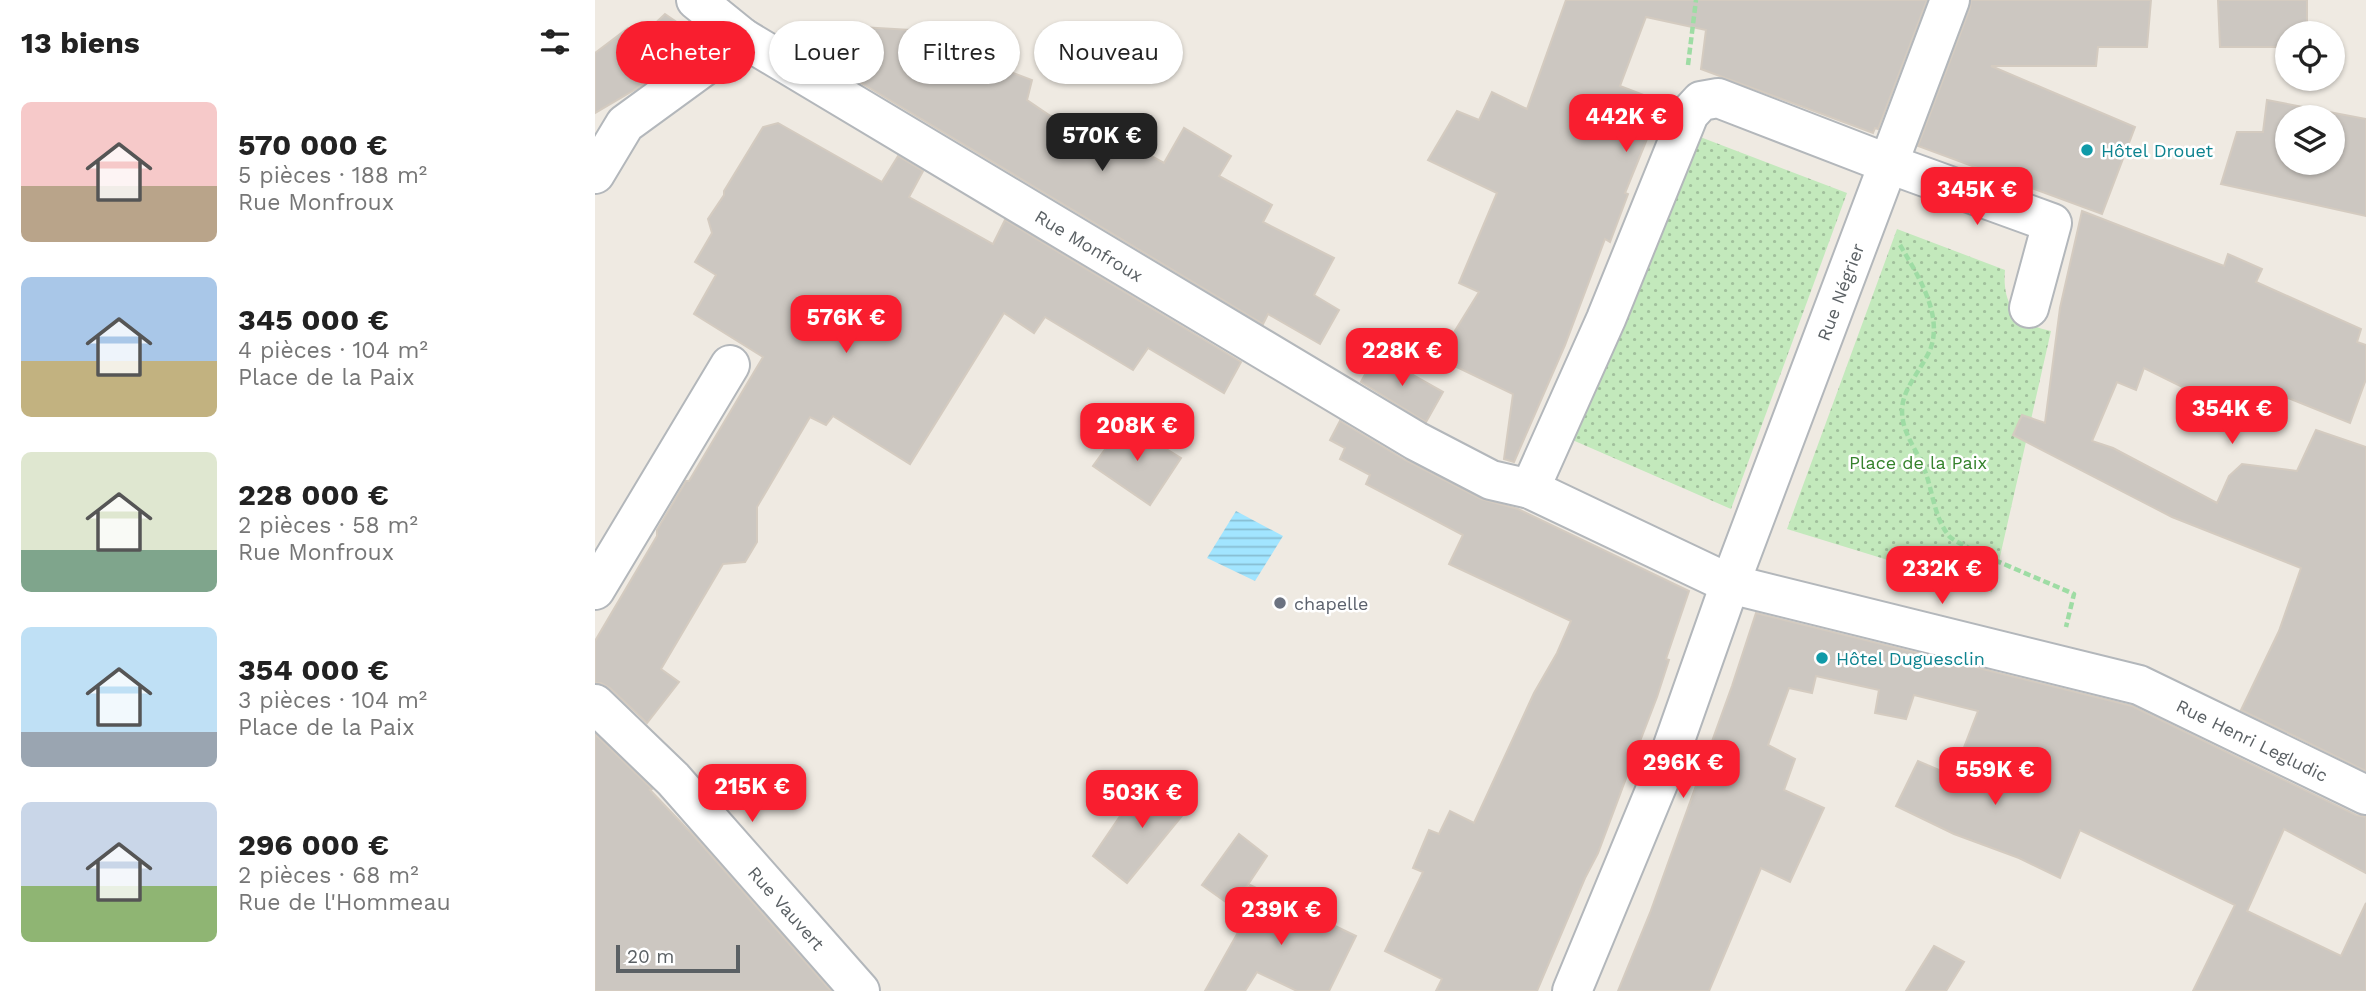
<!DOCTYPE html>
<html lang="fr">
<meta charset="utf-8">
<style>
:root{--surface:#fff;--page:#f2f2f2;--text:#222;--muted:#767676;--accent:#f91e2f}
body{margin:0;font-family:"Work Sans",sans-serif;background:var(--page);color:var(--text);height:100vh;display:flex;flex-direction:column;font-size:26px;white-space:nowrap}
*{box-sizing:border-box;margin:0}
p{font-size:23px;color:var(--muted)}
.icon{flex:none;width:38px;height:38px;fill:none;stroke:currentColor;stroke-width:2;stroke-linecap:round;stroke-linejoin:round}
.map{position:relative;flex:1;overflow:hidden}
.side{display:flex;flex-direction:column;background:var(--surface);width:595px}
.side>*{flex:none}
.banner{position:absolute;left:21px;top:21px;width:665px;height:63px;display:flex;gap:14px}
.fabs{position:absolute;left:1680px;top:21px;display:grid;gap:14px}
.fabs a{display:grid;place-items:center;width:70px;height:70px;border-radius:50%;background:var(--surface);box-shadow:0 2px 5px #0004;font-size:35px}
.scale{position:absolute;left:21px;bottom:18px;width:124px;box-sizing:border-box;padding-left:7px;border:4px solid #5a6064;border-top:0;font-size:19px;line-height:24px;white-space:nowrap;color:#5a6064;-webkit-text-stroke:5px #fff;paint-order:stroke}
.price{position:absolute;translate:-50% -60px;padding:0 16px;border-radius:14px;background:var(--accent);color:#fff;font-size:23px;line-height:46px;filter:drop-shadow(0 2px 4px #0008)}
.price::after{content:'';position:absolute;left:50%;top:42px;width:21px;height:16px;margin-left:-10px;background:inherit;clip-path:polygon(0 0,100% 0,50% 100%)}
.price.selected{background:#222;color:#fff}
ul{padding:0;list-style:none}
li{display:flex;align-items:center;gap:21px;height:175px;padding:0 21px}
li span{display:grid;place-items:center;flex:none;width:196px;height:140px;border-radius:10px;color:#555}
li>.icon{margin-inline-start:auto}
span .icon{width:84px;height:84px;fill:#fffc;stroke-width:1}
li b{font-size:30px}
h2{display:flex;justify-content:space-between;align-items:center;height:84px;padding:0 21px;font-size:30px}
.chip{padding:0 24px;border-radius:32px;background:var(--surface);box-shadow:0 2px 5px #0004;font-size:24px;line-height:63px}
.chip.selected{background:var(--accent);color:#fff}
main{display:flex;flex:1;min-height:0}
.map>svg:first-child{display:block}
.grass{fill:url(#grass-dots)}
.water{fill:url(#water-rules)}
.building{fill:#ccc7c1;stroke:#d4cbc0;stroke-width:2;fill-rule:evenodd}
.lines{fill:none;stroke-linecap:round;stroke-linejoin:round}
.minor-casing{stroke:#b3b7bb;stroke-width:42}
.path{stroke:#9edca4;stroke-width:4.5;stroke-dasharray:7 3.5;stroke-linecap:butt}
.minor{stroke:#fff;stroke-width:38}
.culture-dot{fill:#0f9aa8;stroke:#fff;stroke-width:2.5}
.worship-dot{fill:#6b7280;stroke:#fff;stroke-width:2.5}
.labels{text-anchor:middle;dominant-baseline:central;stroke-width:5;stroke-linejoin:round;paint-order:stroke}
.culture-label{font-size:18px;fill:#0d838f;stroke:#fff;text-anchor:start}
.street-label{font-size:18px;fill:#5a6064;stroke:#fff}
.park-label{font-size:18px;fill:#35822c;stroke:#fff}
.worship-label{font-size:18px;fill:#5b616d;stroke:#fff;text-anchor:start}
</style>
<main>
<section class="side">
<h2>13 biens<svg class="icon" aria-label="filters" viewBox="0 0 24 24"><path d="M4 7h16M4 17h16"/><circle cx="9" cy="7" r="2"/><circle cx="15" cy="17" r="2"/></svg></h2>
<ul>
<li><span style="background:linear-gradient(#f6c9c9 60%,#b9a48a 0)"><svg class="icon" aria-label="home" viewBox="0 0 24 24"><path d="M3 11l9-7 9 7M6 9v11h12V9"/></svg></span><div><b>570 000 €</b><p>5 pièces · 188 m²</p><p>Rue Monfroux</p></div></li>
<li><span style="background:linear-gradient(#a9c7e8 60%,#c2b280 0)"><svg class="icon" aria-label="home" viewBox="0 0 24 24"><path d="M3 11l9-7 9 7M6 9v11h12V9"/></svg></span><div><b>345 000 €</b><p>4 pièces · 104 m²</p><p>Place de la Paix</p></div></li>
<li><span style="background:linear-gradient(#dfe7d0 70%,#7fa58c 0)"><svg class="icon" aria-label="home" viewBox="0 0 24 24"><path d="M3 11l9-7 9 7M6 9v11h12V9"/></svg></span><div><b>228 000 €</b><p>2 pièces · 58 m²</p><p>Rue Monfroux</p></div></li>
<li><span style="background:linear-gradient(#bfe0f5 75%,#9aa5b1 0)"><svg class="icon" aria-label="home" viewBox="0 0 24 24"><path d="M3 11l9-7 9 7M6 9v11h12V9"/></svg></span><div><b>354 000 €</b><p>3 pièces · 104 m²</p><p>Place de la Paix</p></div></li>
<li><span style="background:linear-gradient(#c9d6e8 60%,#8fb573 0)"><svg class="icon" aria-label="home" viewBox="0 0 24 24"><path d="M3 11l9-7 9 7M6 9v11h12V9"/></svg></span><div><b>296 000 €</b><p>2 pièces · 68 m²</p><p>Rue de l'Hommeau</p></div></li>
</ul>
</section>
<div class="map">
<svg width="1771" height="991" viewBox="0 0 1771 991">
<defs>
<pattern id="grass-dots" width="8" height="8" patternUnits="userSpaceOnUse" patternTransform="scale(1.75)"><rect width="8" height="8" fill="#c3e9bc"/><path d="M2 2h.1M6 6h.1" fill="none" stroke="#a1c09c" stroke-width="1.8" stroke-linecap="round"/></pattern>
<pattern id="water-rules" width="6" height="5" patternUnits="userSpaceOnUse" patternTransform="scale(1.75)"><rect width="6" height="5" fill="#a2e5ff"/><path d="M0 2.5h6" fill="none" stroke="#87bdd2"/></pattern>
</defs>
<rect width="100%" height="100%" fill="#efeae2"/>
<!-- grass -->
<g class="grass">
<polygon points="1100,135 1252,193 1136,509 966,435"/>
<path d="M1302 229 1410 270C1407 304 1421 324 1456 331L1397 592 1192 529Z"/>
</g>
<!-- water -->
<polygon class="water" points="641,511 688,536 660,581 612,558"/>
<!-- building -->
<g class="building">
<polygon points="971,0 1332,0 1283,129 1280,128 1278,133 1106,69 1111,30 1051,17 1025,86 1067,102 1030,193 1033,194 1015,242 1010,239 970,345 919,462 909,459 918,394 843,358 884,292 864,283 902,193 833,160 862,111 884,120 897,92 932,109"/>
<polygon points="1376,0 1556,0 1552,47 1503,47 1501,66 1396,66 1540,127 1507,214 1323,146 1375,8"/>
<polygon points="1623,0 1712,0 1712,33 1692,33 1692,47 1625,47"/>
<polygon points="70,14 108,40 41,89 0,113 0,53 33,28 51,32"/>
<polygon points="248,26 401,35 397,65 437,80 432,100 485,136 494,122 569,163 589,128 636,156 624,176 677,205 668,222 739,258 719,295 744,310 725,344 673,314 668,324 243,69"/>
<path d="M1672 100 1771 119V216L1626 184 1642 132H1668ZM1692 117H1738V163H1692Z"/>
<polygon points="183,123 287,182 303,156 328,171 314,197 398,244 410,220 646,362 629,393 553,348 538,370 450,317 439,333 409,313 315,464 238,416 231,425 215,417 162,507 162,542 150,562 128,564 66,669 84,682 52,723 15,688 6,683 0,683 0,641 62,536 62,530 91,481 94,481 168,357 99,314 121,275 100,262 117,233 113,219 129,195 129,191 168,127"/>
<polygon points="1487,211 1629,266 1633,254 1667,269 1661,282 1766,329 1762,342 1771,345 1771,379 1755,423 1666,387 1648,417 1549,368 1541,390 1522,382 1497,441 1518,448 1622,503 1634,476 1647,464 1702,471 1721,430 1771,447 1771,771 1646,710 1684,631 1706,568 1577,517 1418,435 1427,415 1450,423 1465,308"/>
<polygon points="781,354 848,392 831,422 766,382"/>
<polygon points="745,421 810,460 886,499 923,509 1094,591 1071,659 1074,660 1062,697 1039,757 1003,853 990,878 942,991 841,991 847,979 790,951 828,872 818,868 834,830 844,834 855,811 879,823 939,693 962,653 976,621 854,564 868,535 771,484 775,475 745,459 750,448 735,440"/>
<polygon points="529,423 586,458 555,505 498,466"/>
<polygon points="1161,613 1537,706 1761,815 1771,817 1771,873 1689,829 1652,911 1746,956 1771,903 1771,991 1598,991 1640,905 1485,830 1465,878 1424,858 1359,834 1301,806 1323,761 1358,776 1383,711 1319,695 1311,719 1280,713 1284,690 1221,676 1217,693 1194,688 1173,745 1200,759 1189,790 1229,808 1195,882 1166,868 1114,991 1023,991 1055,913 1137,686"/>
<polygon points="0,734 57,789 55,790 99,836 236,991 0,991"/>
<polygon points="573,779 600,800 532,883 498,856 534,803 539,807"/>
<polygon points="644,834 672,856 638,907 607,885"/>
<polygon points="655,885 761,936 734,991 702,991 662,972 650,991 610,991 650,920 637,914"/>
<polygon points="1339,946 1369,962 1351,991 1311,991"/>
</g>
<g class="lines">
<defs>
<g id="minor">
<path id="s1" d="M101 0 148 38 821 441 896 480 935 489 1135 584 1544 685 1771 795"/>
<polyline points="0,174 30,124 148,38"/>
<polyline points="935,489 1011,319 1094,114 1106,101 1123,98 1294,164 1457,223 1434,308"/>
<polyline points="0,590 135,365"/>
<path id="s2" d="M0 704 78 779 265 991"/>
<path id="s3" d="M977 991 1074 757 1135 584 1355 0"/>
</g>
</defs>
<!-- minor casing -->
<use href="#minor" class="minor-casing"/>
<!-- path -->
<g class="path">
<polyline points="1093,65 1101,0"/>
<path d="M1305 245C1322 274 1349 315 1335 350 1328 366 1311 386 1308 402 1303 427 1319 445 1328 466 1338 489 1338 516 1354 536 1360 545 1461 586 1479 594L1471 627"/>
</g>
<!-- minor -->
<use href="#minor" class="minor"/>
</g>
<!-- markers -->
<g class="culture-dot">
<circle cx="1492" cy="150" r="7"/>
<circle cx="1227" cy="658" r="7"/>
</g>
<circle class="worship-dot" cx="685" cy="603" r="7"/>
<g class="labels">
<!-- culture labels -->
<g class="culture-label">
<text x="1506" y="150">Hôtel Drouet</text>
<text x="1241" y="658">Hôtel Duguesclin</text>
</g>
<!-- street labels -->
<g class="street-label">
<text stroke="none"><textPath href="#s1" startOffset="464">Rue Monfroux</textPath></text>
<text stroke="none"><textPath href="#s3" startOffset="749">Rue Négrier</textPath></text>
<text stroke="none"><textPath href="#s1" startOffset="1738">Rue Henri Legludic</textPath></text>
<text stroke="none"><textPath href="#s2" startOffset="280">Rue Vauvert</textPath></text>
</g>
<!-- park labels -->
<g class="park-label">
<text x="1323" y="462">Place de la Paix</text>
</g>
<!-- worship labels -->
<g class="worship-label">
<text x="699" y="603">chapelle</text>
</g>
</g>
</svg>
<div class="fabs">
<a><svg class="icon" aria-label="locate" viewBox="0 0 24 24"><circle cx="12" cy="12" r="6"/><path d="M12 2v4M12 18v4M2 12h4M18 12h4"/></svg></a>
<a><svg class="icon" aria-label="layers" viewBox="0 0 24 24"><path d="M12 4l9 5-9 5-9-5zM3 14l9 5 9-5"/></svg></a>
</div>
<div class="scale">20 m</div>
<b class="price" style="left:1031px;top:154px">442K €</b>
<b class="price selected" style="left:507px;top:173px">570K €</b>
<b class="price" style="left:1382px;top:227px">345K €</b>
<b class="price" style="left:251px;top:355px">576K €</b>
<b class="price" style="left:807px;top:388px">228K €</b>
<b class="price" style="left:1637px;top:446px">354K €</b>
<b class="price" style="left:542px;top:463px">208K €</b>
<b class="price" style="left:1347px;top:606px">232K €</b>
<b class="price" style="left:1088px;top:800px">296K €</b>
<b class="price" style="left:1400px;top:807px">559K €</b>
<b class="price" style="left:157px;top:824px">215K €</b>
<b class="price" style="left:547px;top:830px">503K €</b>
<b class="price" style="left:686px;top:947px">239K €</b>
<div class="banner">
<a class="chip selected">Acheter</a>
<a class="chip">Louer</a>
<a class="chip">Filtres</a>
<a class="chip">Nouveau</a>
</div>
</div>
</main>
